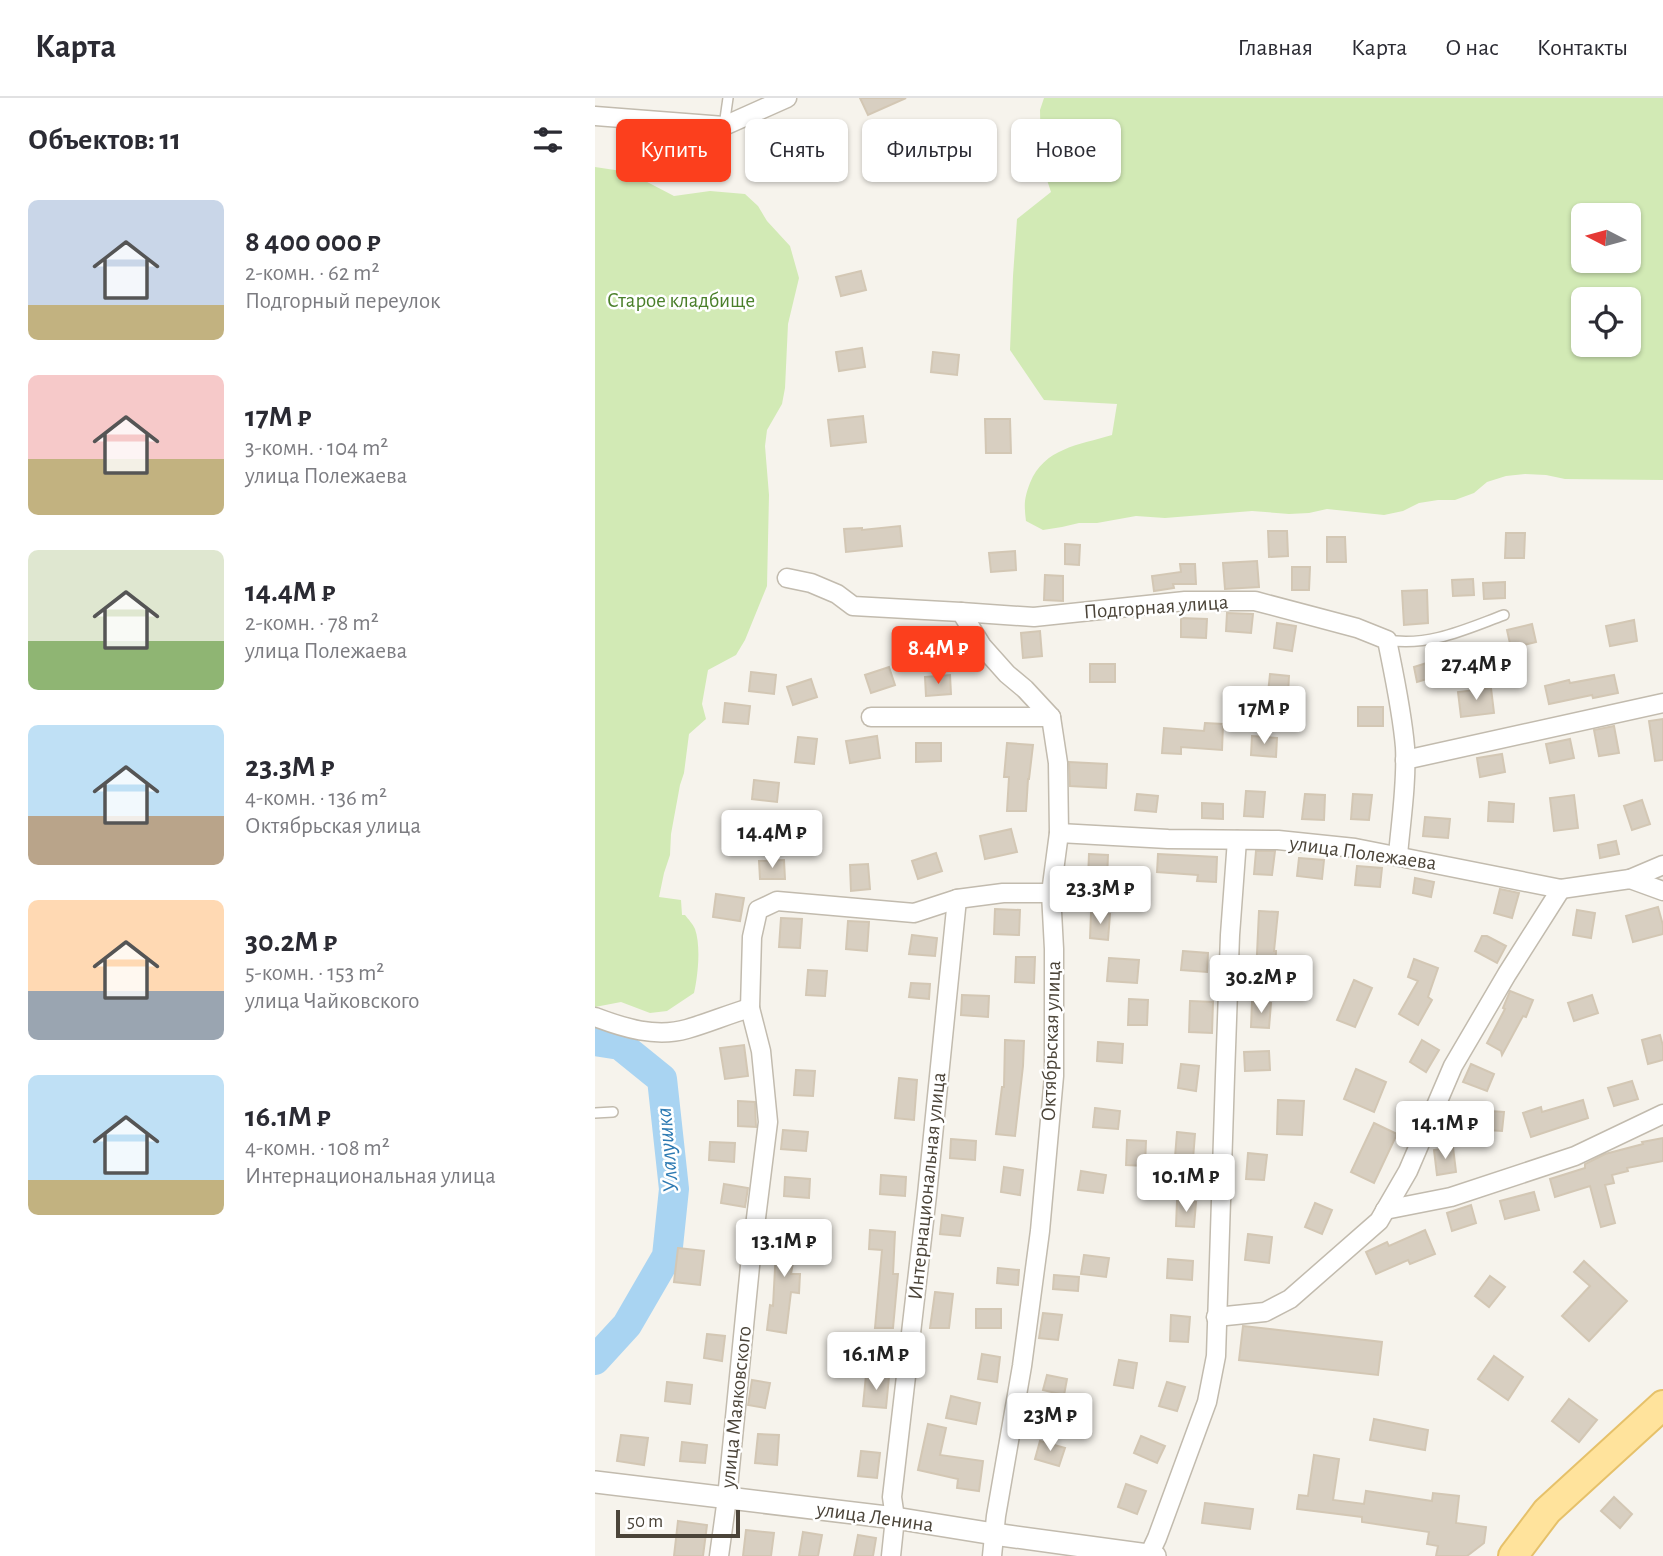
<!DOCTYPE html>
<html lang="ru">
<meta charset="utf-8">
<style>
:root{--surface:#fff;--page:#f2f2f3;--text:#2b2b33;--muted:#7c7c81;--line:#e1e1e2;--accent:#fc3f1d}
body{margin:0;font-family:"Alegreya Sans",sans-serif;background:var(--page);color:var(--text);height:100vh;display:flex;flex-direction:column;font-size:26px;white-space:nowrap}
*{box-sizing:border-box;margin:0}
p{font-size:23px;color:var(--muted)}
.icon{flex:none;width:38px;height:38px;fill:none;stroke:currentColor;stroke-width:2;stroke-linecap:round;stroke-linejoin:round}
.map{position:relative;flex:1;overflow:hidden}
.sheet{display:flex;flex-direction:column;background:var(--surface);width:595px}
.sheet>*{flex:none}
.guide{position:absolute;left:21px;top:21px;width:665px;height:63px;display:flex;gap:14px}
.needle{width:46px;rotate:276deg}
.controls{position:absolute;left:976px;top:105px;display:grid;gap:14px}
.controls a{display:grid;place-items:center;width:70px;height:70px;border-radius:10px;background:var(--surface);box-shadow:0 2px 5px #0004;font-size:35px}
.scale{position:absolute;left:21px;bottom:18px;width:124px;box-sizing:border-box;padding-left:7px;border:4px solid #4b4439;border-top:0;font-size:19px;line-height:24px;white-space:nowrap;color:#4b4439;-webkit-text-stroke:5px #fff;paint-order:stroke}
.price{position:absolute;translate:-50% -60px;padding:0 16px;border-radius:7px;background:#fff;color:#222;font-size:23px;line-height:46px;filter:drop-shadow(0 2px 4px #0008)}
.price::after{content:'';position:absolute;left:50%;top:42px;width:21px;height:16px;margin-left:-10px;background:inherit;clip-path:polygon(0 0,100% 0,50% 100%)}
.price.selected{background:var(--accent);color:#fff}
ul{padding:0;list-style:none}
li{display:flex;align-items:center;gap:21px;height:175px;padding:0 28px}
li span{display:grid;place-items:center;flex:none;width:196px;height:140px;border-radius:10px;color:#555}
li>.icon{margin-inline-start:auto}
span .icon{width:84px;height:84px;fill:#fffc;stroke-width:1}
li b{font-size:30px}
h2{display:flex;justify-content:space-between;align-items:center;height:84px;padding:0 28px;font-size:30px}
.pill{padding:0 24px;border-radius:10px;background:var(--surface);box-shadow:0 2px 5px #0004;font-size:24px;line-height:63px}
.pill.selected{background:var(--accent);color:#fff}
header{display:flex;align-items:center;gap:42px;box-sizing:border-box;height:98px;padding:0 35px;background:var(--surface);border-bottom:2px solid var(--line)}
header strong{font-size:33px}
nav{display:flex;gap:38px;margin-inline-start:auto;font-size:24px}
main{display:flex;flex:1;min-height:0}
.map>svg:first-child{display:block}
.green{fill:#d2eab5;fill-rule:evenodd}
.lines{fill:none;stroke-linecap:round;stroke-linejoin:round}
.river{stroke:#a9d4f2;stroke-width:30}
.building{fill:#d8cfc1;stroke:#d3c7b4;stroke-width:2}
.service-casing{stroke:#c2bbae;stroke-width:12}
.minor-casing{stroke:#c2bbae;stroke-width:21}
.tertiary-casing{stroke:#c2bbae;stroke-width:24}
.primary-casing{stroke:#e6c16a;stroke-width:32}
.service{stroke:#fff;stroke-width:9}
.minor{stroke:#fff;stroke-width:18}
.tertiary{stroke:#fff;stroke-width:21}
.primary{stroke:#ffe39c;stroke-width:28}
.labels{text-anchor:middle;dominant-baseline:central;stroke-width:5;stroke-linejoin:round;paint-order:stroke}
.park-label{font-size:21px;fill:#4a7f2a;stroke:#fff}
.street-label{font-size:21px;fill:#4b4439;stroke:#fff}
.water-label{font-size:23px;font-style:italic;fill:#2e7ab2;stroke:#fff}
</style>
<header>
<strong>Карта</strong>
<nav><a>Главная</a><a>Карта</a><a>О нас</a><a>Контакты</a></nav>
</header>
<main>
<section class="sheet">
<h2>Объектов: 11<svg class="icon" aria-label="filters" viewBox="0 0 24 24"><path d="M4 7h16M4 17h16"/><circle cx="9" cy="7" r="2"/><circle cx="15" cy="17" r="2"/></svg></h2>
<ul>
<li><span style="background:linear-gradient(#c9d6e8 75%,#c2b280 0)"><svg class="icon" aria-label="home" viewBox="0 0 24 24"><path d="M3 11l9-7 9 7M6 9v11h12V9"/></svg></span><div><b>8 400 000 ₽</b><p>2-комн. · 62 m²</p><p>Подгорный переулок</p></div></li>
<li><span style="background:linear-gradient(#f6c9c9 60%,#c2b280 0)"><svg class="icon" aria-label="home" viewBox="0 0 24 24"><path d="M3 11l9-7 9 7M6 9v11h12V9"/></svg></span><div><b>17M ₽</b><p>3-комн. · 104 m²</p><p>улица Полежаева</p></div></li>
<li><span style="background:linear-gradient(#dfe7d0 65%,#8fb573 0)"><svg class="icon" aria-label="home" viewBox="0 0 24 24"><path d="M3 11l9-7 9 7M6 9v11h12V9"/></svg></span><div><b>14.4M ₽</b><p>2-комн. · 78 m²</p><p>улица Полежаева</p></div></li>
<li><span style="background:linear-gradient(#bfe0f5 65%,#b9a48a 0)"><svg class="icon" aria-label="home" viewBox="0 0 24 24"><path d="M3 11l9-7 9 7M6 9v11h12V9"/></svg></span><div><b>23.3M ₽</b><p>4-комн. · 136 m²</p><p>Октябрьская улица</p></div></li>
<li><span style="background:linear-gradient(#ffd9b3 65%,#9aa5b1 0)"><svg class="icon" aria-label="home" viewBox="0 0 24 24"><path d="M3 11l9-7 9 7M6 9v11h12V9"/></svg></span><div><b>30.2M ₽</b><p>5-комн. · 153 m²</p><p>улица Чайковского</p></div></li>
<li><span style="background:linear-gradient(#bfe0f5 75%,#c2b280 0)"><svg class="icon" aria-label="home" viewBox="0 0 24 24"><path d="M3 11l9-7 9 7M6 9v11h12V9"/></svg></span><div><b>16.1M ₽</b><p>4-комн. · 108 m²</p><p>Интернациональная улица</p></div></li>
</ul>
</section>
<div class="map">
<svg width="1068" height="1458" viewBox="0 0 1068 1458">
<rect width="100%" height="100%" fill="#f6f3ec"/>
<!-- green -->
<g class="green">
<path d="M449 0H1068V382L970 381 951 377 930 376 911 378 892 384 879 395 860 402H843L824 405 808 413 789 417 732 411 714 415 694 416 657 413 570 420 541 418 502 425H484L467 429 448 432 431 423C429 406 429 401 435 385 449 350 484 347 517 337L522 306 449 302 415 252 418 178 422 121 456 94 446 64 445 12ZM1034 117V163H989V117ZM1034 201V247H989V201Z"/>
<path d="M0 69 33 74 79 98 115 93 150 96 163 108 172 123 195 148 204 180 193 226 190 290 187 306 172 332 170 348 174 397 172 488 150 542 141 557 113 572 107 606 111 621 94 636 89 675 85 687 76 736 75 757 69 775 64 799 86 802 87 817H90C93 821 98 826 100 831 106 848 103 877 99 895L72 913 55 915 26 904 0 909Z"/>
</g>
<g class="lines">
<!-- river -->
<polyline class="river" points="0,943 25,947 67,981 79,1091 72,1158 32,1227 0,1262"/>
</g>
<!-- building -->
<g class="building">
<polygon points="265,0 311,0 273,17"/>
<polygon points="266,173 271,192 246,198 241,179"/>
<polygon points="267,250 270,269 244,273 241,254"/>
<polygon points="338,254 364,257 362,277 336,274"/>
<polygon points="268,318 271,344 236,348 233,322"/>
<polygon points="390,321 415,321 416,355 391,355"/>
<polygon points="305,428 307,448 251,454 249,431 267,430 267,432"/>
<polygon points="673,433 692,433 693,458 674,459"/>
<polygon points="911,435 930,435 929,460 910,460"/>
<polygon points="732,439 750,439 751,464 732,464"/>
<polygon points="470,446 485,447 484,467 470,466"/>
<polygon points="420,453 421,472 396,474 394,455"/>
<polygon points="662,463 664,489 630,491 628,465"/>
<polygon points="585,466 600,466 601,486 578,486 579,490 559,493 557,478 586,474"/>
<polygon points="697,469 715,469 714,492 697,492"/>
<polygon points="450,477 468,478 468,503 449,502"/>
<polygon points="878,481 879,497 858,498 857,482"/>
<polygon points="910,484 910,500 889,501 888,485"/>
<polygon points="832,492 833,525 809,527 807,493"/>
<polygon points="632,515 658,516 656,535 631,533"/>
<polygon points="586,520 612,521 611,540 586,539"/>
<polygon points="1039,522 1042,543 1015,548 1011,528"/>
<polygon points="682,525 701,528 697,553 679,550"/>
<polygon points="937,526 941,544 916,550 912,532"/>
<polygon points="445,533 447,558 428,560 426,535"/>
<polygon points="838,563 842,578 822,584 819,569"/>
<rect x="495" y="566" width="25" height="18"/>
<polygon points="294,569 300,587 276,595 270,577"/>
<polygon points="156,574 181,577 179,596 154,593"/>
<polygon points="675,576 694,578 693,596 673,595"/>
<polygon points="355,577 356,596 331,598 330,579"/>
<polygon points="1019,577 1023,595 998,600 997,597 954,606 950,588 974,582 975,585"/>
<polygon points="216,581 222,599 198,607 192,589"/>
<polygon points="896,590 899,615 866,619 863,594"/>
<polygon points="130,605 155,608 153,626 128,624"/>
<rect x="763" y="609" width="25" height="19"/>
<polygon points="1068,621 1068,662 1060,663 1054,623"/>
<polygon points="610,625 628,626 627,652 586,649 586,656 567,655 569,630 609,633"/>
<polygon points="1019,628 1024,655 1004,658 999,632"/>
<polygon points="282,638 285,660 255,665 251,643"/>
<polygon points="657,638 682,640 681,659 656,657"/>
<polygon points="203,639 222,641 219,666 200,664"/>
<polygon points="975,641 979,660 955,665 951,646"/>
<polygon points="321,645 346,645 346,663 321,664"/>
<polygon points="412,645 438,647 434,681 433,681 431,713 412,713 414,679 409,679"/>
<polygon points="907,656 910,674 885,679 882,660"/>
<polygon points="474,664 512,666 511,690 475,688"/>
<polygon points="159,682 184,685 182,704 157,701"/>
<polygon points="651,693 670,694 668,719 649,718"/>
<polygon points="542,696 563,698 561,714 540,712"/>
<polygon points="710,696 730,697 729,722 707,721"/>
<polygon points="758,696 777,697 774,722 756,721"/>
<polygon points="979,697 983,730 959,733 955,700"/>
<polygon points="1047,702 1055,726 1037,732 1029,708"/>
<polygon points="894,704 919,706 918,724 893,723"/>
<polygon points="607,705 628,706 628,721 607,720"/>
<polygon points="830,719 855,721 853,740 828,738"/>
<polygon points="416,731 422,754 390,761 385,738"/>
<polygon points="1021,743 1024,756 1005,760 1003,747"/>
<polygon points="661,753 680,753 677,777 659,776"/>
<polygon points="341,755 347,773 323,781 317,763"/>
<polygon points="494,756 513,757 512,782 493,781"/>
<polygon points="563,756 622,759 621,784 602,783 603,777 562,774"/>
<polygon points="704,760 729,762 727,781 702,778"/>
<polygon points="189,762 190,781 165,781 164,763"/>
<polygon points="273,766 275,791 256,793 255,767"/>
<polygon points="762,768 787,770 785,789 760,787"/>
<polygon points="820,780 839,784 836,799 818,795"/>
<polygon points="905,791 924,795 917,820 899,815"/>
<polygon points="121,796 149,800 145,823 118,819"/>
<polygon points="1063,809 1068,827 1068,836 1038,844 1031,818"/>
<polygon points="400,811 425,812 424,837 399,836"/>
<polygon points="982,812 1000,815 996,840 978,837"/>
<polygon points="664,813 683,814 679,853 681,853 680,878 661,877"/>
<polygon points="496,815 515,816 513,842 495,840"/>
<polygon points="186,820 207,821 205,850 184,849"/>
<polygon points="253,823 274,824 272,853 251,851"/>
<polygon points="317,837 342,840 340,858 314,856"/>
<polygon points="887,838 892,838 911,848 902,865 880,853"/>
<polygon points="588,853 613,855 612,874 586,872"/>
<polygon points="421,859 440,859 439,885 420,884"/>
<polygon points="514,860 544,862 542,885 512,883"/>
<polygon points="819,861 843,870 833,899 837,902 823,927 804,916 823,883 813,879"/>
<polygon points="213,872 232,873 230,898 211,897"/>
<polygon points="759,882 777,890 760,929 742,922"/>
<polygon points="316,885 335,886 334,901 314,899"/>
<polygon points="915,893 938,902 931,919 928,918 907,957 906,953 892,945 910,911 908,910"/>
<polygon points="367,897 394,898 393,919 366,917"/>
<polygon points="997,897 1003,915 979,923 973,905"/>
<polygon points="534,901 553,902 552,927 533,927"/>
<polygon points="595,903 618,904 617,935 594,934"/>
<polygon points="657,904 676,905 674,930 656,929"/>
<polygon points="1065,937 1068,948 1068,962 1053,966 1047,942"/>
<polygon points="410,942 429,943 428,968 420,1038 401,1036 407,989 409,989"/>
<polygon points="827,942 844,952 831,974 815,964"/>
<polygon points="503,944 528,946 527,965 502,963"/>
<polygon points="149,947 153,978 130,981 125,950"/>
<polygon points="674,953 675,972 650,973 649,954"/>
<polygon points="586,966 604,968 601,993 583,990"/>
<polygon points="876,966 899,976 892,993 868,984"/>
<polygon points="761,971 791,984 779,1014 749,1001"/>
<polygon points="201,972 220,973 218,998 199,997"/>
<polygon points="304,980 322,982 319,1022 300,1020"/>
<polygon points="1037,983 1043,1001 1019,1008 1013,990"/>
<polygon points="683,1002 709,1003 707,1037 682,1036"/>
<polygon points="988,1002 993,1020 936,1039 928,1015 946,1009 947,1014"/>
<polygon points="143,1003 160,1004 161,1029 143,1028"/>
<polygon points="500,1010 525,1013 523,1031 498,1029"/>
<polygon points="894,1013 909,1014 907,1033 893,1032"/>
<polygon points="779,1025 802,1036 779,1085 756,1074"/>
<polygon points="188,1032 213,1034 211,1053 186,1051"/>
<polygon points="582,1034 600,1036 598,1061 580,1059"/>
<polygon points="1068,1040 1068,1063 1032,1070 1033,1073 1017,1077 1019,1085 1010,1087 1020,1125 1006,1129 995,1088 960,1099 955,1081 990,1070 990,1066 1010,1056 1048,1046 1047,1044"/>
<polygon points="356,1041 381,1043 380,1062 355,1060"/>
<polygon points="532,1042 551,1043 550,1068 531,1067"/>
<polygon points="115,1044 140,1045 139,1064 114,1062"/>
<polygon points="858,1049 861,1074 842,1077 839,1052"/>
<polygon points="653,1055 672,1057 669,1082 651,1081"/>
<polygon points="409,1069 428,1072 425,1097 406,1094"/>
<polygon points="486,1073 511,1077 508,1095 483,1092"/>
<polygon points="286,1077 311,1079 310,1098 285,1096"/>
<polygon points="190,1079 215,1081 214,1100 189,1098"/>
<polygon points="129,1086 153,1090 150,1109 126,1105"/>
<polygon points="939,1094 944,1112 910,1121 905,1103"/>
<polygon points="582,1103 601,1104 599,1129 581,1128"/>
<polygon points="720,1105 737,1112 727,1136 710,1129"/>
<polygon points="876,1107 881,1125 857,1133 852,1115"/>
<polygon points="347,1117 368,1120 365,1138 345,1136"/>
<polygon points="185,1127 204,1130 196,1176 205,1176 204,1195 196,1194 191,1235 172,1232 175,1207 178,1208 181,1152"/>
<polygon points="275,1132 300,1134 298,1176 303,1176 298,1230 280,1230 287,1152 274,1151"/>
<polygon points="830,1132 840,1156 815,1166 813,1162 781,1176 771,1154 792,1144 794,1148"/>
<polygon points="653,1136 677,1139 674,1165 650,1162"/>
<polygon points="83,1150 109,1153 105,1187 79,1184"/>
<polygon points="489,1157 514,1160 511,1179 486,1176"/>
<polygon points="573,1161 598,1163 597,1182 572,1180"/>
<polygon points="989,1163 1032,1203 994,1243 967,1218 995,1188 979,1174"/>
<polygon points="403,1170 424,1172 423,1187 402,1185"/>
<polygon points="459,1177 484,1179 483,1193 458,1191"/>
<polygon points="895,1178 910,1189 894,1209 880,1198"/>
<polygon points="340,1194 358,1196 354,1230 335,1230"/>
<rect x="381" y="1211" width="25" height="19"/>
<polygon points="448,1215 467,1217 463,1242 444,1240"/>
<polygon points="576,1217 595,1219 593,1244 575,1243"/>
<polygon points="648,1228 787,1244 783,1277 644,1262"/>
<polygon points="112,1236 130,1238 127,1263 109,1260"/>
<polygon points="387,1256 405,1259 402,1284 383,1281"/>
<polygon points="899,1258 928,1279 913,1302 883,1281"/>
<polygon points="524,1262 542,1265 538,1290 519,1287"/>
<polygon points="271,1277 294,1279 291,1310 268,1308"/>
<polygon points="452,1277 472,1281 469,1297 448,1292"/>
<polygon points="157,1282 175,1285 170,1310 153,1307"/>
<polygon points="72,1284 97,1287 95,1306 70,1303"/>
<polygon points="572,1284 590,1289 582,1313 564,1308"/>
<polygon points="356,1298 385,1305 381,1326 351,1320"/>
<polygon points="974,1301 1002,1322 984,1344 957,1323"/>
<polygon points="779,1321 833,1332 830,1352 775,1342"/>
<polygon points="333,1326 351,1330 345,1357 388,1363 384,1393 362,1390 363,1381 323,1372"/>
<polygon points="163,1336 184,1337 182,1367 160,1365"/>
<polygon points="26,1337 53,1340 49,1367 22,1363"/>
<polygon points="546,1338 570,1348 562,1365 539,1355"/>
<polygon points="445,1343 470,1350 464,1368 440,1361"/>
<polygon points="87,1344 112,1347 110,1365 85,1363"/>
<polygon points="266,1353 285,1355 282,1380 263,1378"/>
<polygon points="719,1357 744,1361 738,1402 769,1406 771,1393 837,1403 838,1395 864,1398 861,1425 891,1429 889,1445 872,1458 841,1458 843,1448 832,1446 834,1434 767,1424 767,1419 702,1411 704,1397 713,1398"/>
<polygon points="531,1386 551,1393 542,1416 523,1409"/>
<polygon points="1019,1399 1037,1416 1025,1430 1006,1413"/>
<polygon points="610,1405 658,1411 655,1431 607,1425"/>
<polygon points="83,1423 112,1427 108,1458 79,1458"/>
<polygon points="151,1432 179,1435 176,1458 148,1458"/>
<polygon points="208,1434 227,1437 223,1458 204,1458"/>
<polygon points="263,1437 281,1440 278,1458 259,1458"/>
</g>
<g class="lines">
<defs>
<g id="service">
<polyline points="129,28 133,0"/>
<path d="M792 542C834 549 871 531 909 517"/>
<polyline points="0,1015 18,1014"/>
</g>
<g id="minor">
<polyline points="0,18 129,28 192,0"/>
<polyline points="192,480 216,485 242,496 258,508 366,514 387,548 412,576 430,591 456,619 463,665 464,735 456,795 459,851 459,978 445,1133 427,1268 401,1418 397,1458"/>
<path d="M366 514 439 519 590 503H660L762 530 792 542C799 577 807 613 810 649 812 685 806 722 803 757"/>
<polyline points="276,619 456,619"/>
<polyline points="810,662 1068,605"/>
<polyline points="464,735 573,741 683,742 760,750 966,791 1035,781 1068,793"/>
<polyline points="1035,781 1068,767"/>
<path d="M0 919C29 930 61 940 92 931 113 925 134 916 155 910"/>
<polyline points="790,1112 856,1099 980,1058 1068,1016"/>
<polyline points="621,1219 670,1214 695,1201 784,1123 813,1073 858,968 912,876 966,791"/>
<polyline points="554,1457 562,1440 612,1304 621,1258 630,978 635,837 642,742"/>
<polyline points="124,1458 132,1400 155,1168 173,1024 166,953 155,910 157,839 163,812 182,803 319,815 362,801 408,795 456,795"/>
<polyline points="296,1458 300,1420 297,1399 332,1097 362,801"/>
</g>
<polyline id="tertiary" points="0,1384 300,1420 399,1436 560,1458"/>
<polyline id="primary" points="918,1458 952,1413 1068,1307"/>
</defs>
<!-- service casing -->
<use href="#service" class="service-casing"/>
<!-- minor casing -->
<use href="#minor" class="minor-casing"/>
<!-- tertiary casing -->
<use href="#tertiary" class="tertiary-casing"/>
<!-- primary casing -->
<use href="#primary" class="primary-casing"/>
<!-- service -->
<use href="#service" class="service"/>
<!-- minor -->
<use href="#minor" class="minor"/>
<!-- tertiary -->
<use href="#tertiary" class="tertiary"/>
<!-- primary -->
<use href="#primary" class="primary"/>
</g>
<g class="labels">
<!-- park labels -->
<g class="park-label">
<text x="86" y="202">Старое кладбище</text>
</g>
<!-- street labels -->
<g class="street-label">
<text transform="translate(561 509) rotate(-4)">Подгорная улица</text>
<text transform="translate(768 755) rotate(8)">улица Полежаева</text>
<text transform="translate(456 943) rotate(-88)">Октябрьская улица</text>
<text transform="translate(332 1088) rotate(-84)">Интернациональная улица</text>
<text transform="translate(141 1309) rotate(-84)">улица Маяковского</text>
<text transform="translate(280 1419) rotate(8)">улица Ленина</text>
</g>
<!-- water labels -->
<g class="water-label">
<text transform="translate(73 1052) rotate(-95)">Улалушка</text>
</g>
</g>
</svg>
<div class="controls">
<a><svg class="needle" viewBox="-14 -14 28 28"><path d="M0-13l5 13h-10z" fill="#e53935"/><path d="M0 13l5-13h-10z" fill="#7c7c81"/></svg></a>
<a><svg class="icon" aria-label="locate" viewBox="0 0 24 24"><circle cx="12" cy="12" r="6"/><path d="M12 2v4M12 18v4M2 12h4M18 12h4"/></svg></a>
</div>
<div class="scale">50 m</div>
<b class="price selected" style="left:343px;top:588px">8.4M ₽</b>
<b class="price" style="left:881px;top:604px">27.4M ₽</b>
<b class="price" style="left:669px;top:648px">17M ₽</b>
<b class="price" style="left:177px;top:772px">14.4M ₽</b>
<b class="price" style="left:505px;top:828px">23.3M ₽</b>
<b class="price" style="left:666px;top:917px">30.2M ₽</b>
<b class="price" style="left:850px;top:1063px">14.1M ₽</b>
<b class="price" style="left:591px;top:1116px">10.1M ₽</b>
<b class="price" style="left:189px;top:1181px">13.1M ₽</b>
<b class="price" style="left:281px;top:1294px">16.1M ₽</b>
<b class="price" style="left:455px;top:1355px">23M ₽</b>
<div class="guide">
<a class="pill selected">Купить</a>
<a class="pill">Снять</a>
<a class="pill">Фильтры</a>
<a class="pill">Новое</a>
</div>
</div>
</main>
